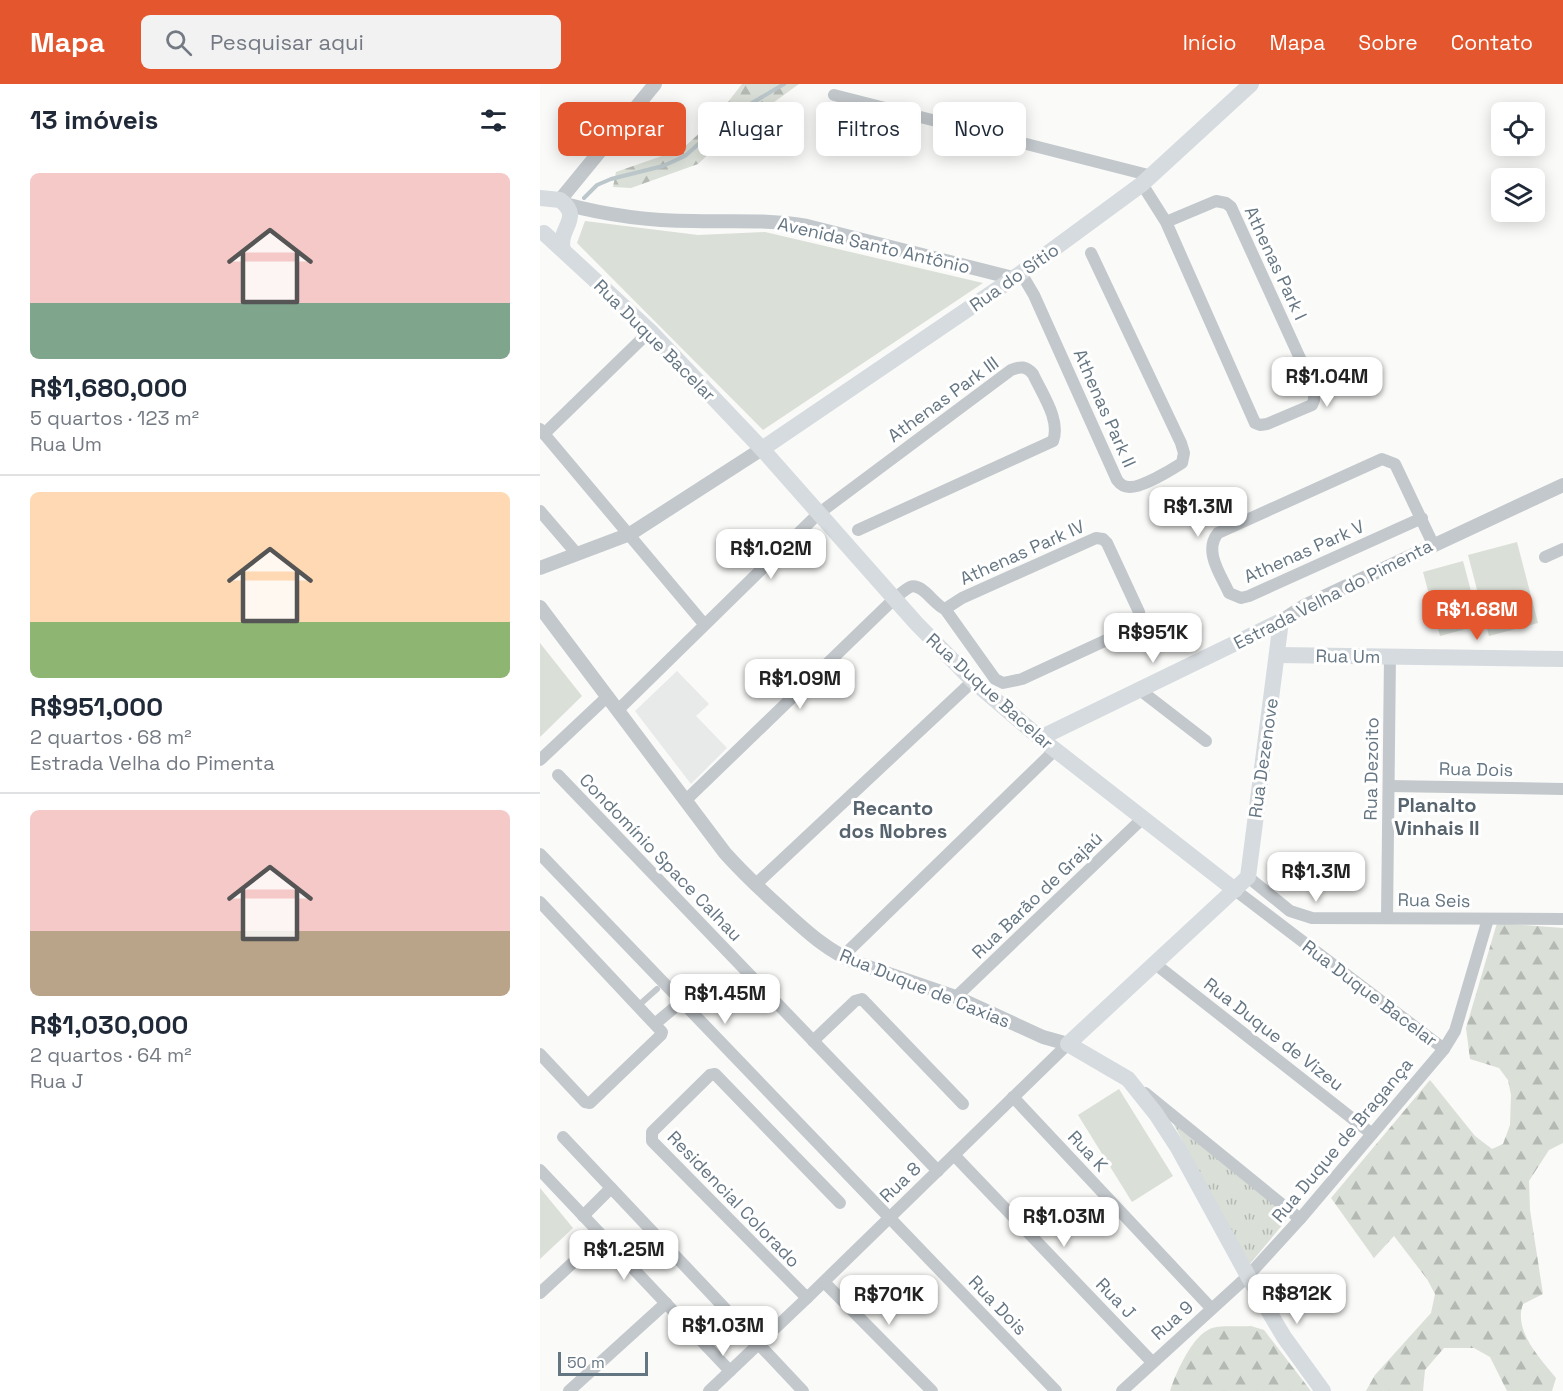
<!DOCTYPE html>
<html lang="pt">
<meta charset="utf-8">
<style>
:root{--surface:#fff;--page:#f2f2f3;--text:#1f2937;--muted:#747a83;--line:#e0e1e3;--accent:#e4572e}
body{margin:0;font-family:"Space Grotesk",sans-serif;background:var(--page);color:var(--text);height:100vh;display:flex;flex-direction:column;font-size:22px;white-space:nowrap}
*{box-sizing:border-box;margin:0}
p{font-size:20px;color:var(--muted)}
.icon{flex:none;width:33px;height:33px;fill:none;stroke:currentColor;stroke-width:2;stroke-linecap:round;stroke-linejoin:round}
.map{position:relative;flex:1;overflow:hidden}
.side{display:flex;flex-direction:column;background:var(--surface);width:540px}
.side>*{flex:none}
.hud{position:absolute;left:18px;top:18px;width:570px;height:54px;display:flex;gap:12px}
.tools{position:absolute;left:951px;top:18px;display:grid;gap:12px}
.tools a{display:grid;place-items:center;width:54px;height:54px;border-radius:9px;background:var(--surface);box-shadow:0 3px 15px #0003;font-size:30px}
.scale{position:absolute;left:18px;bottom:15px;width:90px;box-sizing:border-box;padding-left:6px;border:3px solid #657683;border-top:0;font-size:16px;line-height:21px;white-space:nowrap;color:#657683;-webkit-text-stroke:4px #fff;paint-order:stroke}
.price{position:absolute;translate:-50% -51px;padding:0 14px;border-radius:12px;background:#fff;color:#222;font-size:20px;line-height:39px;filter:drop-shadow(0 2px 3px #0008)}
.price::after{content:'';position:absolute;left:50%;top:36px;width:18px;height:14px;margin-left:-9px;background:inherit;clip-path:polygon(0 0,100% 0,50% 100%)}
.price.selected{background:var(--accent);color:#fff}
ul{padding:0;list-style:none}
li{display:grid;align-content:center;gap:12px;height:318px;padding:0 30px}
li+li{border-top:2px solid var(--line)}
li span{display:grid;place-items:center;height:186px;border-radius:9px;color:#555}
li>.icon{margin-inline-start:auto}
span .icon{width:108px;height:108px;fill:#fffc;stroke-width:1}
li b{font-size:26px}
h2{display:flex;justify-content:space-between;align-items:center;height:72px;padding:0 30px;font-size:26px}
.pill{padding:0 21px;border-radius:9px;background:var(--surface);box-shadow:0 3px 15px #0003;font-size:21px;line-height:54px}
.pill.selected{background:var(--accent);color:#fff}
header{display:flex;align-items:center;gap:36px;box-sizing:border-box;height:84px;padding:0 30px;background:var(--accent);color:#fff}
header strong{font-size:28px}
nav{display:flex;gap:33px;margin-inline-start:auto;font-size:21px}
.search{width:420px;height:54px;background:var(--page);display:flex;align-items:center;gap:15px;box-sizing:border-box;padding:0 21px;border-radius:9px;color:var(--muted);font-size:22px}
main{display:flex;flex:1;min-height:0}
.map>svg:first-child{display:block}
.built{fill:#e8e9e9}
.green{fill:#dadfd7}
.forest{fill:url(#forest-firs)}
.park{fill:url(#park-tufts)}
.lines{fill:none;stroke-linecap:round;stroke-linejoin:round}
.stream{stroke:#bbc7cb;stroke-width:4}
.service{stroke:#c3c8cc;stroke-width:6}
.minor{stroke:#c3c8cc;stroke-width:12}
.tertiary{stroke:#c3c8cc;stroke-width:14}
.secondary{stroke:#d6dbdf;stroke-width:16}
.labels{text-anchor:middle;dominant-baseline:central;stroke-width:6;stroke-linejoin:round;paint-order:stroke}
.street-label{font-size:18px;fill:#657683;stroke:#fff}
.neighbourhood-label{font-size:20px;font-weight:bold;fill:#57646e;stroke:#fff}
</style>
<header>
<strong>Mapa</strong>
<div class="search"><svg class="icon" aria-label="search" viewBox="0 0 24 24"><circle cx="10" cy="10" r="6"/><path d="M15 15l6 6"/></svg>Pesquisar aqui</div>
<nav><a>Início</a><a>Mapa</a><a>Sobre</a><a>Contato</a></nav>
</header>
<main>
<section class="side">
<h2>13 imóveis<svg class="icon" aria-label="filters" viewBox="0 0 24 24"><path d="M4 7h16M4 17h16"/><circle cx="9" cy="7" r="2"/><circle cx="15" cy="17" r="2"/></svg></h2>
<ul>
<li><span style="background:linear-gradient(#f6c9c9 70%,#7fa58c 0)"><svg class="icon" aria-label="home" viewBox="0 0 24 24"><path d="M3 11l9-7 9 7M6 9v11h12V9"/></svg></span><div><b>R$1,680,000</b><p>5 quartos · 123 m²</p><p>Rua Um</p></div></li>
<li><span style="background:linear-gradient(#ffd9b3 70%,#8fb573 0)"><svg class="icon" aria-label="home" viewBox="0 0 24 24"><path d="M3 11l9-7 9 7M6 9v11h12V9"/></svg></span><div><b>R$951,000</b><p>2 quartos · 68 m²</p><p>Estrada Velha do Pimenta</p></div></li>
<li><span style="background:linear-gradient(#f6c9c9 65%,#b9a48a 0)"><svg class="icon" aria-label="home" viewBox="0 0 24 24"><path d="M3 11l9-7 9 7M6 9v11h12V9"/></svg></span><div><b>R$1,030,000</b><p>2 quartos · 64 m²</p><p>Rua J</p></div></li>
</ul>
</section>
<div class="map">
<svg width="1023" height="1307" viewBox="0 0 1023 1307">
<defs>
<pattern id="forest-firs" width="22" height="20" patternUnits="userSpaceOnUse" patternTransform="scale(1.5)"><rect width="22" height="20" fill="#dadfd7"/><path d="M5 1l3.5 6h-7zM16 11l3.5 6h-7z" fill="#b4b9b4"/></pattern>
<pattern id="park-tufts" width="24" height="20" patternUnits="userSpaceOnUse" patternTransform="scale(1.5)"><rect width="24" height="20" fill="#dadfd7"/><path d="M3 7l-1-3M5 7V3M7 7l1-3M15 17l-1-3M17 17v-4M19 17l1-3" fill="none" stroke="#b4b9b4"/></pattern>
</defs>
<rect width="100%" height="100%" fill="#fafaf8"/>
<!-- built -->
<polygon class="built" points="137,587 169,620 156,632 187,664 151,700 95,627"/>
<!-- green -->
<g class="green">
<polygon points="45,137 158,151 225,148 443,199 223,346 37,159"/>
<polygon points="977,458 998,539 949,552 928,471"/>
<polygon points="923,477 940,541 900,552 883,488"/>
<polygon points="0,559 42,612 0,653"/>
<polygon points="579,1005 633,1092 592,1118 538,1031"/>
<polygon points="0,1104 33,1144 0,1175"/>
</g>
<!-- forest -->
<g class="forest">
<polygon points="202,0 259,0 191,49 158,80 91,104 73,103 76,88 142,65 174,36"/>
<path d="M957 839 1023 844V1059L1009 1066 989 1097 990 1126 1003 1210 983 1220C973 1247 1000 1274 1016 1294L1012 1307H967L950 1273 934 1264H904L885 1286 883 1307H826L835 1291 891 1229 895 1210 887 1195 854 1152 834 1174 791 1114 890 996 935 1052 952 1065 963 1060 970 1041 971 1011 968 996 959 984 930 975 926 944Z"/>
<path d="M711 1242 724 1246 771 1307H630C636 1289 652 1251 672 1244 684 1241 700 1243 711 1242Z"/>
</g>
<!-- park -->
<polygon class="park" points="633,1039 749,1133 709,1181"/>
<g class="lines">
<!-- stream -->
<polyline class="stream" points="44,114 57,101 71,95 123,82 145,72 190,32 244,0"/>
<!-- service -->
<polyline class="service" points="99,921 117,905"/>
<!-- minor -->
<g class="minor">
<polyline points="294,11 612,92"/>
<polyline points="602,100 626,138 715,339 720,341 727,340 772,321 774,316 774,305 691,123 686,119 676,117 626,138"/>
<path d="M481 189 494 211 577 396C580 400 583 403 589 403 601 404 631 386 642 379L644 369 641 359 551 169"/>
<polyline points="0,345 164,540"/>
<polyline points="4,350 110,247"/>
<polyline points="0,427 37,470"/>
<path d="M882 434 709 512 701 514 689 509C681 491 663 467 678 449L842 375 855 380 893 460"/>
<polygon points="556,454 563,455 567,459 599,528 600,535 597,542 482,595 463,599 455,595 405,525 422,514"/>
<polyline points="1005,473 1023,465"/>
<polyline points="600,606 666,657"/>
<path d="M78 626 278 430 471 286C481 282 486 282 493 290 502 310 521 336 513 357L318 446"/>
<polyline points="0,676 68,612"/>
<polyline points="18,691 398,1087"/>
<polyline points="849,702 1023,705"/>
<path d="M146 716 354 515C359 511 364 506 370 503 382 498 394 521 405 525"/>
<polyline points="0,770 516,1307"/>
<polyline points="708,793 750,827 772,834 1023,835"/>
<polyline points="215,801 433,597"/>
<polyline points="695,806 904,965"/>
<polyline points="0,818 122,948 121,951 50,1019 45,1018 0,970"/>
<polyline points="847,834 850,572"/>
<polyline points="302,873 515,666"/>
<polyline points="614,879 832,1050"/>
<polyline points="416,913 603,734"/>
<polyline points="116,939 141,918"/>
<polyline points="273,957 315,917 322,915 423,1020"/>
<polyline points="605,1009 760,1135"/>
<polyline points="473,1013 671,1224"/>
<polyline points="23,1053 263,1307"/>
<polyline points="414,1071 612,1278"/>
<polyline points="0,1086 190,1287"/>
<polyline points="43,1132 71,1104"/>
<polyline points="284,1198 392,1307"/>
<polyline points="0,1209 38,1174"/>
<polyline points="267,1214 112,1057 112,1048 170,991 175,990 300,1119"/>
<polyline points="29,1307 126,1219"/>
<polyline points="169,1307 267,1214 528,960"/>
<polyline points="582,1307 708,1192 760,1135 904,965 915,947 948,835"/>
</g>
<!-- tertiary -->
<g class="tertiary">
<polyline points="20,116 115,0"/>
<path d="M25 120C66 131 110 137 153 137 191 138 229 135 267 142L473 194"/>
<polyline points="0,484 90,450 222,365"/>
<path d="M0 523 185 769C203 789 222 807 242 825 265 846 287 867 317 879L416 913 503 953 528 960"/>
<polyline points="741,537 764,522 1023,401"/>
</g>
<!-- secondary -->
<g class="secondary">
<path d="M0 114 20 116C44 134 17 144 23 166"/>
<polyline points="4,149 110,247 222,365 376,539 433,597 500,654 695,806"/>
<polyline points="222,365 481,189 602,100 711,0"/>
<polyline points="741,537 708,793 528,960 588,995 616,1030 638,1064 708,1192 744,1253 783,1307"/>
<polyline points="737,571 1023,575"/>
<polyline points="500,654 741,537"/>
</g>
</g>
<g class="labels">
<!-- street labels -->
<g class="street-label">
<text transform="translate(334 161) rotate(13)">Avenida Santo Antônio</text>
<text transform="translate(736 179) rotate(65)">Athenas Park I</text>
<text transform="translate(474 193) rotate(-35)">Rua do Sítio</text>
<text transform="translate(115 256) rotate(45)">Rua Duque Bacelar</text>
<text transform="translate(403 315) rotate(-36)">Athenas Park III</text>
<text transform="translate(565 324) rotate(66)">Athenas Park II</text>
<text transform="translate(764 467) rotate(-24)">Athenas Park V</text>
<text transform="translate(482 468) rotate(-24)">Athenas Park IV</text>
<text transform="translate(793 510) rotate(-27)">Estrada Velha do Pimenta</text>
<text transform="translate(808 572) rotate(1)">Rua Um</text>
<text transform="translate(450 607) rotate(42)">Rua Duque Bacelar</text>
<text transform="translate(723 674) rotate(-82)">Rua Dezenove</text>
<text transform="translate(831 685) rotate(-89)">Rua Dezoito</text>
<text transform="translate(936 685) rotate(1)">Rua Dois</text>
<text transform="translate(121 773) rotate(46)">Condomínio Space Calhau</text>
<text transform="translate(497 811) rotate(-44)">Rua Barão de Grajaú</text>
<text transform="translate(894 816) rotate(1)">Rua Seis</text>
<text transform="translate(385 904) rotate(22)">Rua Duque de Caxias</text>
<text transform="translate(830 909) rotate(37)">Rua Duque Bacelar</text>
<text transform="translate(734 950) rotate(38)">Rua Duque de Vizeu</text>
<text transform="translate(802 1056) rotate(-50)">Rua Duque de Bragança</text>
<text transform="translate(548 1067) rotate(47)">Rua K</text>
<text transform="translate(360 1098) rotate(-44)">Rua 8</text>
<text transform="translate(194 1115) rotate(46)">Residencial Colorado</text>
<text transform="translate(576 1214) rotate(46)">Rua J</text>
<text transform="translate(458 1221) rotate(46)">Rua Dois</text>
<text transform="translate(632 1236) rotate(-42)">Rua 9</text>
</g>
<!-- neighbourhood labels -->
<g class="neighbourhood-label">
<text x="897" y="721">Planalto<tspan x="897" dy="23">Vinhais II</tspan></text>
<text x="353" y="724">Recanto<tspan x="353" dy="23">dos Nobres</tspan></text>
</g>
</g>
</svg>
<div class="tools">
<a><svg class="icon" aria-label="locate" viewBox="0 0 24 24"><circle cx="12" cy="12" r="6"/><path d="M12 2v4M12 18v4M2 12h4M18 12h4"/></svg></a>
<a><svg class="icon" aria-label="layers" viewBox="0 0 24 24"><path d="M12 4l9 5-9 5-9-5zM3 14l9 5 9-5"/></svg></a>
</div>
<div class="scale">50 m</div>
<b class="price" style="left:787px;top:324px">R$1.04M</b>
<b class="price" style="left:658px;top:454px">R$1.3M</b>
<b class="price" style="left:231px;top:496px">R$1.02M</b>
<b class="price selected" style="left:937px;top:557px">R$1.68M</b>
<b class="price" style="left:613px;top:580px">R$951K</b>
<b class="price" style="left:260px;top:626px">R$1.09M</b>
<b class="price" style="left:776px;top:819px">R$1.3M</b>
<b class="price" style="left:185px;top:941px">R$1.45M</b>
<b class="price" style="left:524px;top:1164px">R$1.03M</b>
<b class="price" style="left:84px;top:1197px">R$1.25M</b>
<b class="price" style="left:757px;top:1241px">R$812K</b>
<b class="price" style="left:349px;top:1242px">R$701K</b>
<b class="price" style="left:183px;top:1273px">R$1.03M</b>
<div class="hud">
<a class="pill selected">Comprar</a>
<a class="pill">Alugar</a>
<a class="pill">Filtros</a>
<a class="pill">Novo</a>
</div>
</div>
</main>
